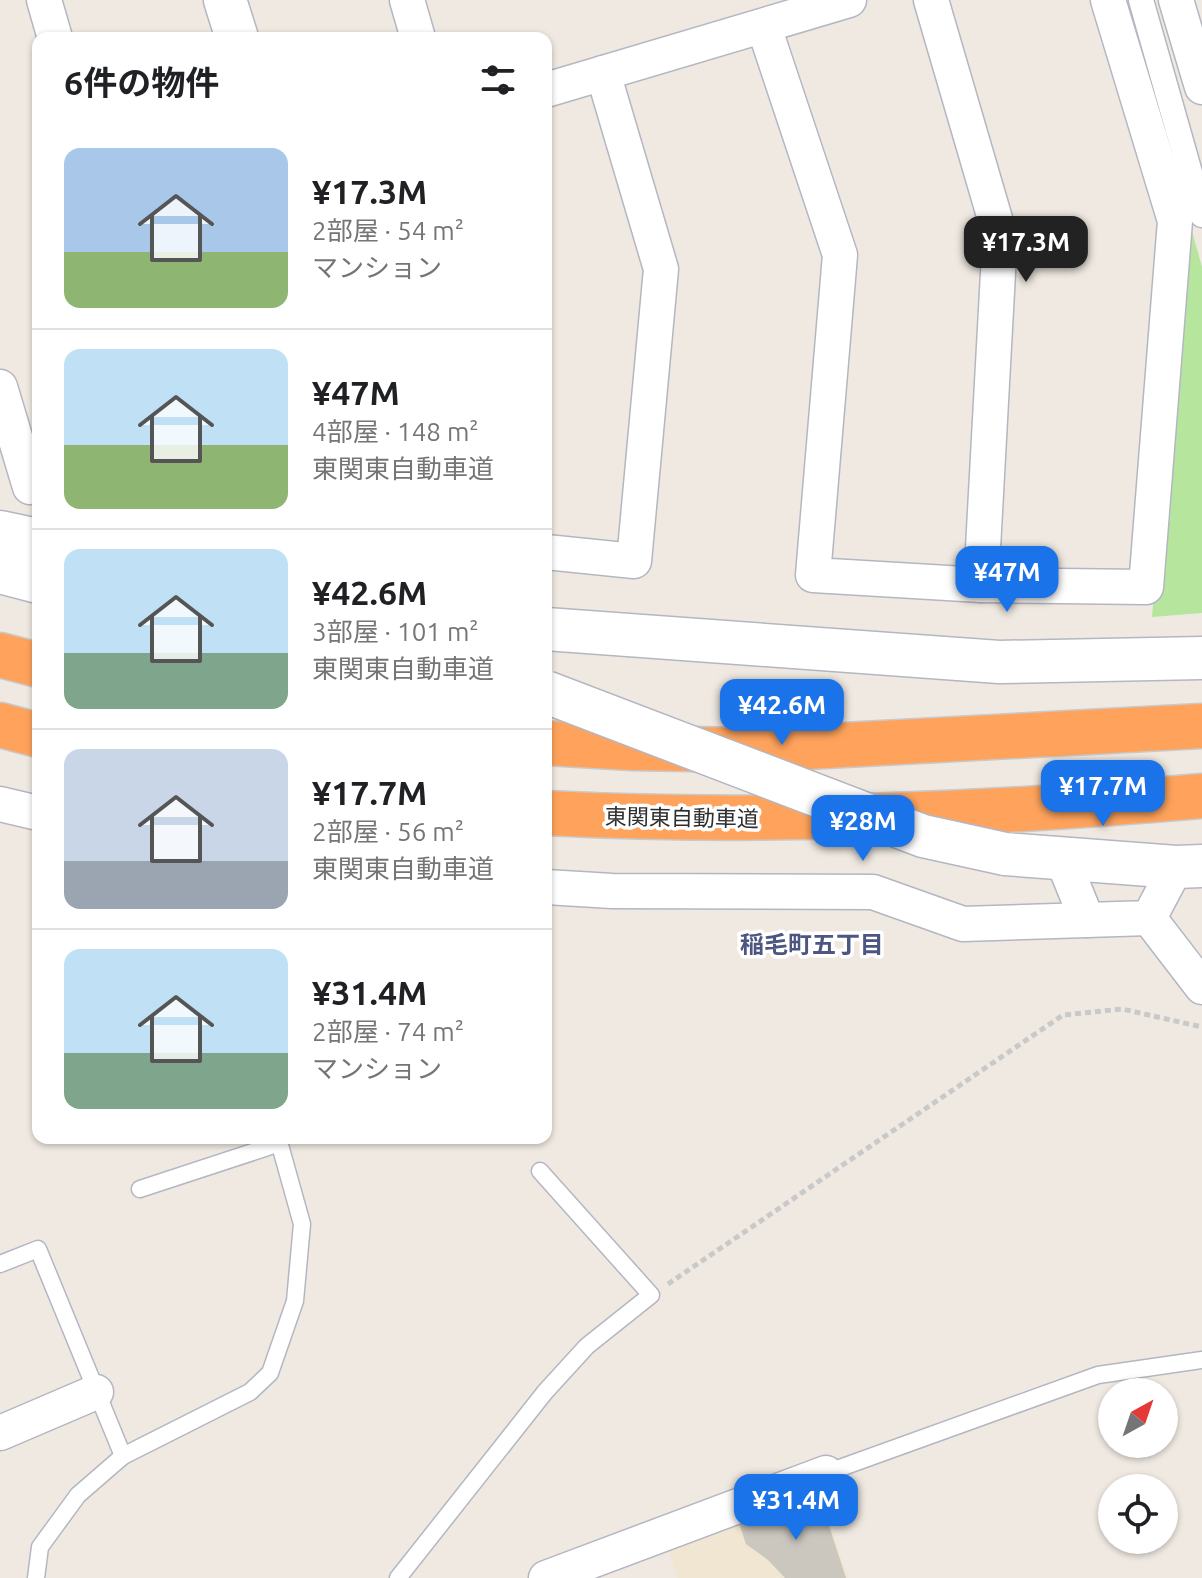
<!DOCTYPE html>
<html lang="ja">
<meta charset="utf-8">
<style>
:root{--surface:#fff;--page:#f6f6f6;--text:#202124;--muted:#757577;--line:#e0e0e0;--accent:#1a73e8}
body{margin:0;font-family:Ubuntu,"Noto Sans JP",sans-serif;background:var(--page);color:var(--text);height:100vh;display:flex;flex-direction:column;font-size:30px;white-space:nowrap}
*{box-sizing:border-box;margin:0}
p{font-size:26px;color:var(--muted)}
.icon{flex:none;width:44px;height:44px;fill:none;stroke:currentColor;stroke-width:2;stroke-linecap:round;stroke-linejoin:round}
.map{position:relative;flex:1;overflow:hidden}
.drawer{position:absolute;left:32px;top:32px;width:520px;height:1112px;display:flex;flex-direction:column;background:var(--surface);border-radius:16px;box-shadow:0 2px 6px #0004}
.drawer>*{flex:none}
.needle{width:52px;rotate:40deg}
.buttons{position:absolute;left:1098px;top:1378px;display:grid;gap:16px}
.buttons a{display:grid;place-items:center;width:80px;height:80px;border-radius:50%;background:var(--surface);box-shadow:0 2px 6px #0004;font-size:40px}
.price{position:absolute;translate:-50% -68px;padding:0 18px;border-radius:16px;background:var(--accent);color:#fff;font-size:26px;line-height:52px;filter:drop-shadow(0 2px 4px #0008)}
.price::after{content:'';position:absolute;left:50%;top:48px;width:24px;height:18px;margin-left:-12px;background:inherit;clip-path:polygon(0 0,100% 0,50% 100%)}
.price.selected{background:#222;color:#fff}
ul{padding:0;list-style:none}
li{display:flex;align-items:center;gap:24px;height:200px;padding:0 32px}
li+li{border-top:2px solid var(--line)}
li span{display:grid;place-items:center;flex:none;width:224px;height:160px;border-radius:16px;color:#555}
li>.icon{margin-inline-start:auto}
span .icon{width:96px;height:96px;fill:#fffc;stroke-width:1}
li b{font-size:34px}
h2{display:flex;justify-content:space-between;align-items:center;height:96px;padding:0 32px;font-size:34px}
.map>svg:first-child{display:block}
.education{fill:#f0e6d1}
.green{fill:#b6e59e}
.building{fill:#cbc7bf}
.lines{fill:none;stroke-linecap:round;stroke-linejoin:round}
.service-casing{stroke:#b4b7c1;stroke-width:19}
.pedestrian-casing{stroke:#b4b7c1;stroke-width:27}
.minor-casing{stroke:#b4b7c1;stroke-width:37}
.tertiary-casing{stroke:#b4b7c1;stroke-width:45}
.motorway-casing{stroke:#c9c9c9;stroke-width:47}
.path{stroke:#c9c9c9;stroke-width:5;stroke-dasharray:6 4;stroke-linecap:butt}
.service{stroke:#fff;stroke-width:16}
.pedestrian{stroke:#fff;stroke-width:24}
.minor{stroke:#fff;stroke-width:34}
.tertiary{stroke:#fff;stroke-width:42}
.motorway{stroke:#ffa35c;stroke-width:44}
.tertiary-bridge-casing{stroke:#b4b7c1;stroke-width:45;stroke-linecap:butt}
.tertiary-bridge{stroke:#fff;stroke-width:42}
.labels{text-anchor:middle;dominant-baseline:central;stroke-width:7;stroke-linejoin:round;paint-order:stroke}
.street-label{font-size:22px;fill:#2e2e2e;stroke:#fff}
.neighbourhood-label{font-size:24px;font-weight:bold;fill:#4d5680;stroke:#fff}
</style>
<div class="map">
<svg width="1202" height="1578" viewBox="0 0 1202 1578">
<rect width="100%" height="100%" fill="#efe9e1"/>
<!-- education -->
<polygon class="education" points="819,1492 848,1578 678,1578 666,1543"/>
<!-- green -->
<polygon class="green" points="1186,210 1202,267 1202,613 1152,617"/>
<!-- building -->
<polygon class="building" points="820,1498 846,1578 785,1578 768,1560 746,1544 739,1523"/>
<g class="lines">
<defs>
<g id="service">
<polyline points="140,1189 280,1143"/>
<polyline points="0,1264 38,1249 123,1456"/>
<polyline points="826,1473 1098,1375 1202,1360"/>
<polyline points="36,1578 40,1547 78,1495 123,1456 250,1392 270,1373 295,1301 302,1224 278,1138"/>
<polyline points="398,1578 545,1392 587,1346 651,1295 540,1171"/>
</g>
<polyline id="pedestrian" points="1141,0 1202,215"/>
<g id="minor">
<polyline points="44,0 55,38"/>
<polyline points="407,0 418,38"/>
<polyline points="931,0 1000,236 981,585"/>
<polyline points="1176,0 1202,87"/>
<polyline points="764,27 840,255 813,575 981,585 1146,587 1175,221 1108,0"/>
<polyline points="546,90 849,0"/>
<polyline points="0,387 30,487"/>
<polyline points="546,552 634,561 661,269 603,73"/>
<polyline points="0,804 38,813"/>
<polyline points="1062,858 1087,920"/>
<polyline points="546,887 612,891 873,892 963,924 1149,918 1176,867"/>
<polyline points="1149,918 1202,987"/>
<polyline points="0,1433 96,1392"/>
<polyline points="546,1578 826,1473"/>
</g>
<g id="tertiary">
<polyline points="225,0 237,38"/>
<polyline points="0,532 38,540"/>
<polyline points="0,572 38,582"/>
<polyline points="546,629 999,662 1202,658"/>
<polyline points="1005,854 1176,867 1202,866"/>
</g>
<g id="motorway">
<polyline points="0,655 38,665"/>
<polyline points="0,725 38,735"/>
<polyline points="546,743 632,748 750,750 1202,726"/>
<path d="M546 813C764 824 984 815 1202 796"/>
</g>
</defs>
<!-- service casing -->
<use href="#service" class="service-casing"/>
<!-- pedestrian casing -->
<use href="#pedestrian" class="pedestrian-casing"/>
<!-- minor casing -->
<use href="#minor" class="minor-casing"/>
<!-- tertiary casing -->
<use href="#tertiary" class="tertiary-casing"/>
<!-- motorway casing -->
<use href="#motorway" class="motorway-casing"/>
<!-- path -->
<polyline class="path" points="668,1284 1063,1015 1122,1009 1202,1027"/>
<!-- service -->
<use href="#service" class="service"/>
<!-- pedestrian -->
<use href="#pedestrian" class="pedestrian"/>
<!-- minor -->
<use href="#minor" class="minor"/>
<!-- tertiary -->
<use href="#tertiary" class="tertiary"/>
<!-- motorway -->
<use href="#motorway" class="motorway"/>
<defs>
<polyline id="tertiary-bridge" points="546,692 923,836 1005,854"/>
</defs>
<!-- tertiary-bridge casing -->
<use href="#tertiary-bridge" class="tertiary-bridge-casing"/>
<!-- tertiary-bridge -->
<use href="#tertiary-bridge" class="tertiary-bridge"/>
</g>
<g class="labels">
<!-- street labels -->
<g class="street-label">
<text transform="translate(682 817) rotate(1)">東関東自動車道</text>
</g>
<!-- neighbourhood labels -->
<g class="neighbourhood-label">
<text x="812" y="944">稲毛町五丁目</text>
</g>
</g>
</svg>
<div class="buttons">
<a><svg class="needle" viewBox="-14 -14 28 28"><path d="M0-13l5 13h-10z" fill="#e53935"/><path d="M0 13l5-13h-10z" fill="#757577"/></svg></a>
<a><svg class="icon" aria-label="locate" viewBox="0 0 24 24"><circle cx="12" cy="12" r="6"/><path d="M12 2v4M12 18v4M2 12h4M18 12h4"/></svg></a>
</div>
<b class="price selected" style="left:1026px;top:284px">¥17.3M</b>
<b class="price" style="left:1007px;top:614px">¥47M</b>
<b class="price" style="left:782px;top:747px">¥42.6M</b>
<b class="price" style="left:1103px;top:828px">¥17.7M</b>
<b class="price" style="left:863px;top:863px">¥28M</b>
<b class="price" style="left:796px;top:1542px">¥31.4M</b>
<section class="drawer">
<h2>6件の物件<svg class="icon" aria-label="filters" viewBox="0 0 24 24"><path d="M4 7h16M4 17h16"/><circle cx="9" cy="7" r="2"/><circle cx="15" cy="17" r="2"/></svg></h2>
<ul>
<li><span style="background:linear-gradient(#a9c7e8 65%,#8fb573 0)"><svg class="icon" aria-label="home" viewBox="0 0 24 24"><path d="M3 11l9-7 9 7M6 9v11h12V9"/></svg></span><div><b>¥17.3M</b><p>2部屋 · 54 m²</p><p>マンション</p></div></li>
<li><span style="background:linear-gradient(#bfe0f5 60%,#8fb573 0)"><svg class="icon" aria-label="home" viewBox="0 0 24 24"><path d="M3 11l9-7 9 7M6 9v11h12V9"/></svg></span><div><b>¥47M</b><p>4部屋 · 148 m²</p><p>東関東自動車道</p></div></li>
<li><span style="background:linear-gradient(#bfe0f5 65%,#7fa58c 0)"><svg class="icon" aria-label="home" viewBox="0 0 24 24"><path d="M3 11l9-7 9 7M6 9v11h12V9"/></svg></span><div><b>¥42.6M</b><p>3部屋 · 101 m²</p><p>東関東自動車道</p></div></li>
<li><span style="background:linear-gradient(#c9d6e8 70%,#9aa5b1 0)"><svg class="icon" aria-label="home" viewBox="0 0 24 24"><path d="M3 11l9-7 9 7M6 9v11h12V9"/></svg></span><div><b>¥17.7M</b><p>2部屋 · 56 m²</p><p>東関東自動車道</p></div></li>
<li><span style="background:linear-gradient(#bfe0f5 65%,#7fa58c 0)"><svg class="icon" aria-label="home" viewBox="0 0 24 24"><path d="M3 11l9-7 9 7M6 9v11h12V9"/></svg></span><div><b>¥31.4M</b><p>2部屋 · 74 m²</p><p>マンション</p></div></li>
</ul>
</section>
</div>
